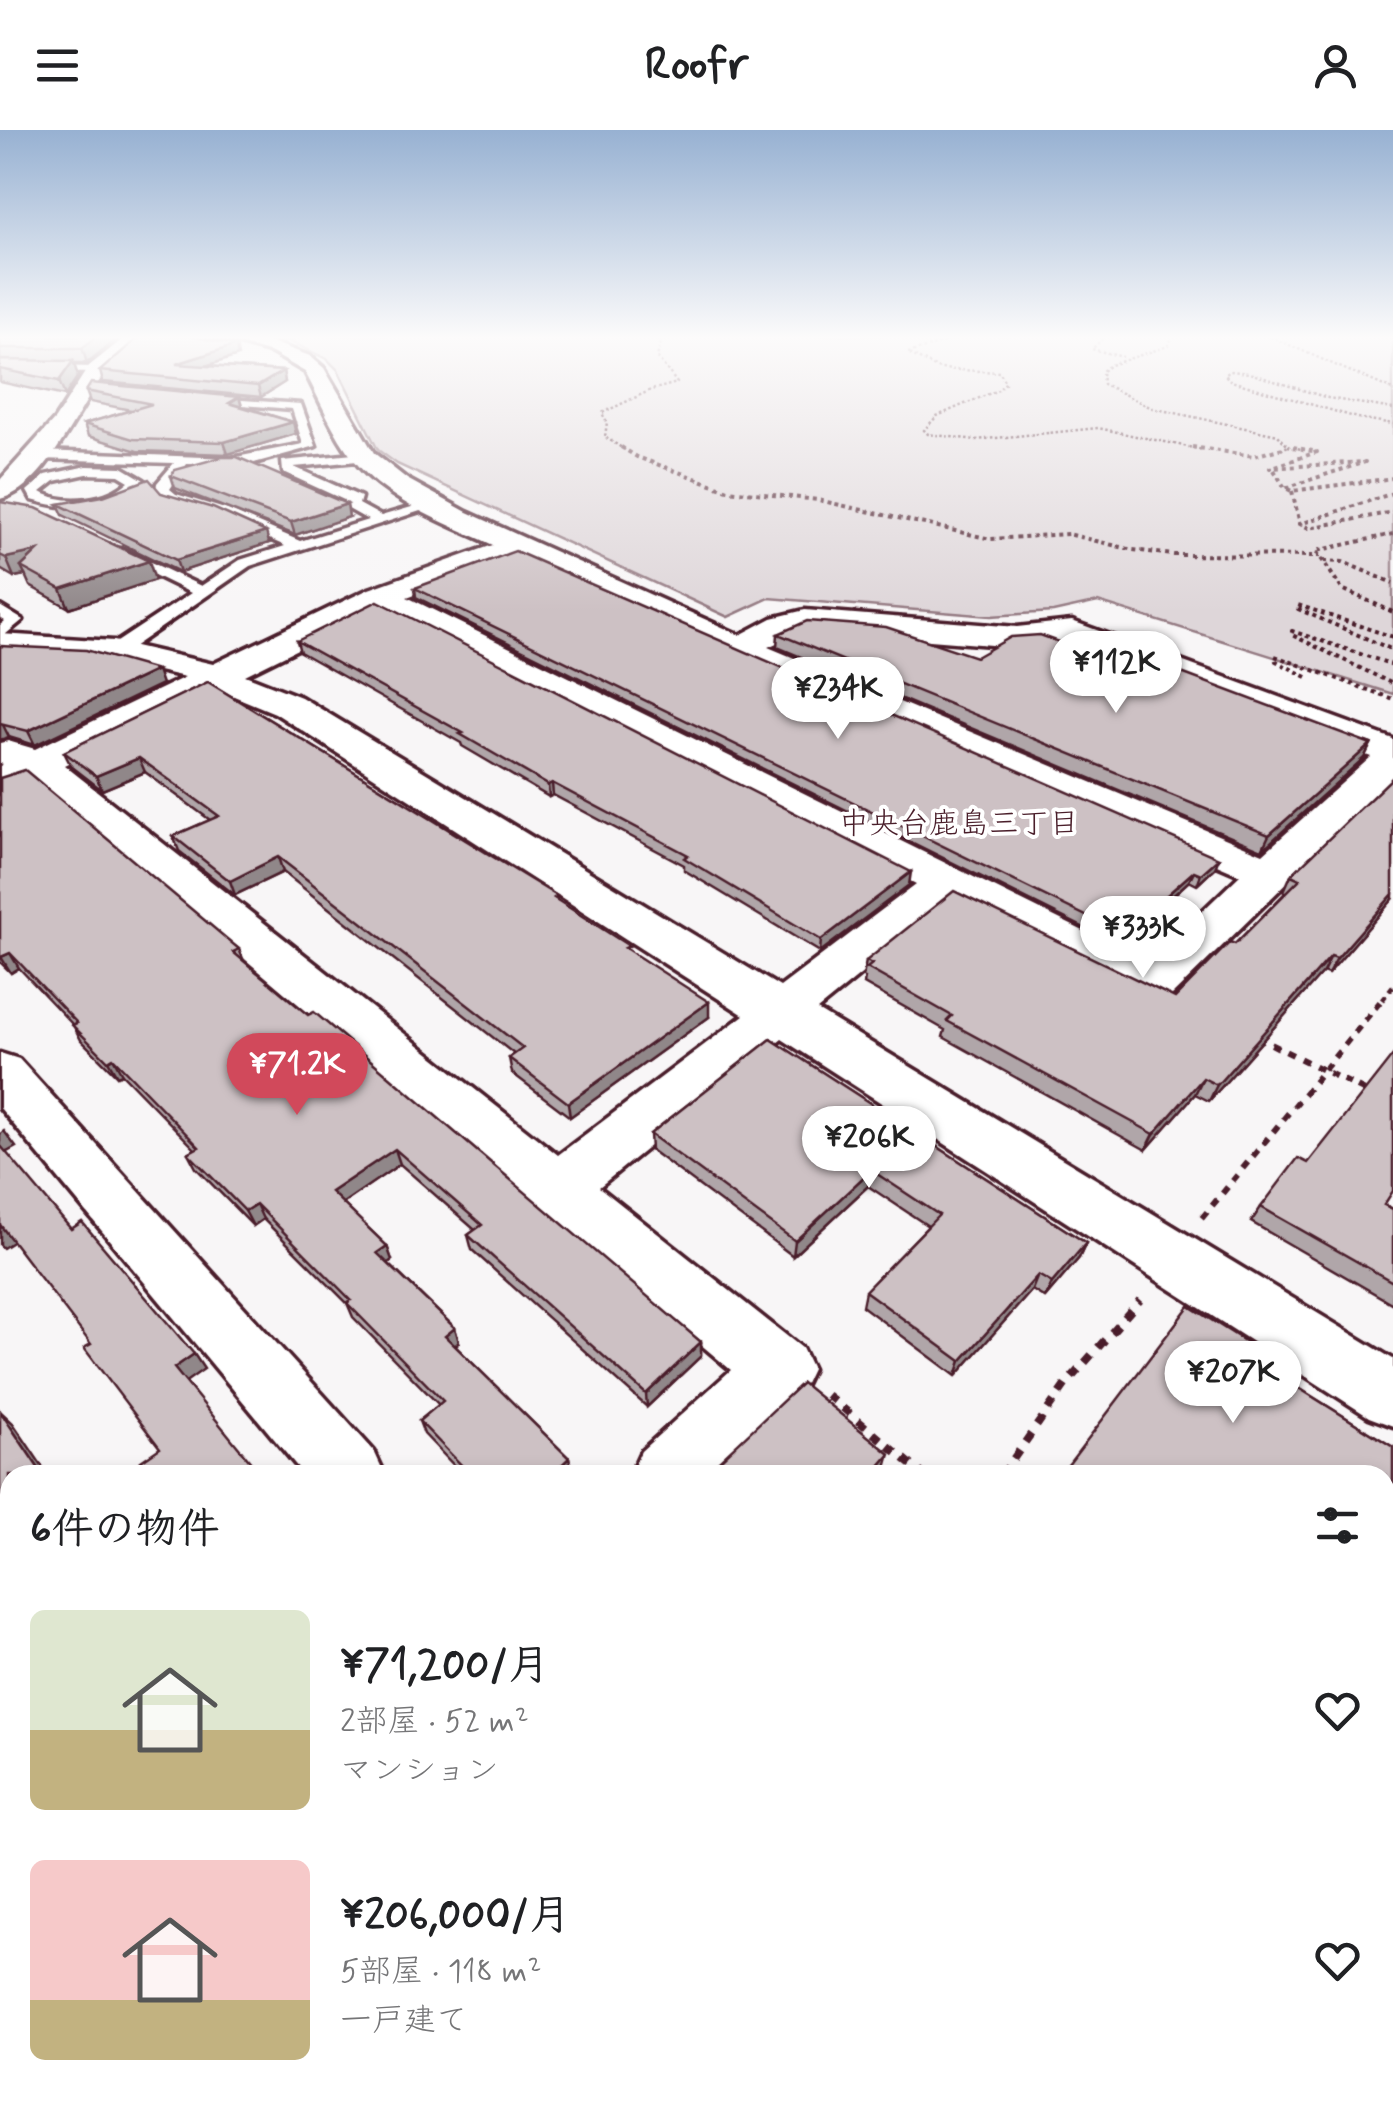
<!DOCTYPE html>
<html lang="ja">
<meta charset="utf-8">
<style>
:root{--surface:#fff;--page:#f6f6f6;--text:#202124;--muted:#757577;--accent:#d1495b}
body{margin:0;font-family:Mynerve,"Klee One",sans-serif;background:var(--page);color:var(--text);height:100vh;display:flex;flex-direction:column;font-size:38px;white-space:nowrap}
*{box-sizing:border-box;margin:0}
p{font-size:32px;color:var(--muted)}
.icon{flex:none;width:55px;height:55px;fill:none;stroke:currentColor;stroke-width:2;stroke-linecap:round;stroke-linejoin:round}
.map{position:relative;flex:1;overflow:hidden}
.details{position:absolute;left:0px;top:1335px;width:1395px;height:640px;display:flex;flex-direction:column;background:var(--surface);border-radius:30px 30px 0 0;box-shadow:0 5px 15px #0003}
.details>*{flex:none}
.price{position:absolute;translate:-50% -85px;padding:0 22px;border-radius:35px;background:#fff;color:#222;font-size:32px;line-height:65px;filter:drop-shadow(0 2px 5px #0008)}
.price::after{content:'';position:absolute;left:50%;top:60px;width:30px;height:22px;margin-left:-15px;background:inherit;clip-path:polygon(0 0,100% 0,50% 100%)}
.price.selected{background:var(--accent);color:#fff}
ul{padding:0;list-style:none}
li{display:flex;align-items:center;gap:30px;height:250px;padding:0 30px}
li span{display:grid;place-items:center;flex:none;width:280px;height:200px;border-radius:15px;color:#555}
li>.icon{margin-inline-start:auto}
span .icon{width:120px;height:120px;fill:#fffc;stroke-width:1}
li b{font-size:42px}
h2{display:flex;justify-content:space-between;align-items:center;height:120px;padding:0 30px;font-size:42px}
header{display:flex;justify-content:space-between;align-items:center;height:130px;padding:0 30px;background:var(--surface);font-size:45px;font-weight:700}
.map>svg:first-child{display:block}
.green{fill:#ded6d9;stroke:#947a82;stroke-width:2.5}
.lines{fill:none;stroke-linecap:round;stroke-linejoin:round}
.service-casing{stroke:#4a1f2b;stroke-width:7}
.minor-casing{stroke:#4a1f2b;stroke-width:7}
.path-far5{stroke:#4a1f2b;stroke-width:2.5;stroke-dasharray:2.5 2.5;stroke-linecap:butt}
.path-far4{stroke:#4a1f2b;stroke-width:4;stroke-dasharray:4 4;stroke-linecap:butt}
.path-far3{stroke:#4a1f2b;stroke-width:5;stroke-dasharray:6 6;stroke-linecap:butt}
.path-far2{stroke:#4a1f2b;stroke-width:6;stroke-dasharray:8 8;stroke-linecap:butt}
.path-far1{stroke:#4a1f2b;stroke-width:8;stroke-dasharray:10 10;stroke-linecap:butt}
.path{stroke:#4a1f2b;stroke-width:10;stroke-dasharray:12 12;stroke-linecap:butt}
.service{fill:#fff;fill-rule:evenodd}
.minor{fill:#fff;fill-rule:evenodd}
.wall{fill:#b0a6a9;stroke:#4a1f2b;stroke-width:2.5}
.shaded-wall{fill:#908789;stroke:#4a1f2b;stroke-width:2.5}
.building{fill:#cdc1c4;stroke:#4a1f2b;stroke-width:2.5}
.labels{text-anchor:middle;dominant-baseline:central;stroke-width:8;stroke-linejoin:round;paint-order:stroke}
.far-neighbourhood-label{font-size:30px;fill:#4a1f2b;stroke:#fff}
</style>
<header><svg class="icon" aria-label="menu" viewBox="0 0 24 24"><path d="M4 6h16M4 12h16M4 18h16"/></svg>Roofr<svg class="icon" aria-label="person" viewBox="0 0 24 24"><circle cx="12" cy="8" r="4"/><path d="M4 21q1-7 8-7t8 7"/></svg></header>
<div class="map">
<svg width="1393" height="1975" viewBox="0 0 1393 1975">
<rect width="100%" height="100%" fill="#f8f6f7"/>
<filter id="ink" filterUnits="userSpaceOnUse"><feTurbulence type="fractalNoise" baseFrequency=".01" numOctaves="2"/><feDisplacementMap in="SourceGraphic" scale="20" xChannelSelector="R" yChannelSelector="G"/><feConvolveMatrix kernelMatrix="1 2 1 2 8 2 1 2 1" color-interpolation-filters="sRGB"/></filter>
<g filter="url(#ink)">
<!-- green -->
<polygon class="green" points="265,205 1393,205 1393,564 1098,472 1053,482 991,486 769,468 728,487 397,334 378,320 338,240 327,229 291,212"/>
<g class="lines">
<defs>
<g id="service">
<polygon points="0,235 96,237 101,240 96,243 0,241"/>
<polygon points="200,267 301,274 316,316 243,336 187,334 170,359 176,364 228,380 300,411 368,390 343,376 344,370 283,342 282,331 364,323 370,327 368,330 294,337 361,367 359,374 381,386 432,371 439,375 250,436 123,524 111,524 111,516 191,463 113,425 113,419 123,419 201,456 240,430 285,416 218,386 166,370 156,360 157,353 174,333 40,329 34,325 40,321 231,328 303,314 292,279 204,272"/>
<path d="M87 336 122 337 144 350C117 383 70 381 32 370L27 361 46 345ZM87 344 119 345 129 351C108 371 66 376 41 362L55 351Z"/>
<polygon points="0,476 23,490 0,509 0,495 5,491 0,488"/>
</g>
<g id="minor">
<path d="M128 205H150C137 221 116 230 103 246 76 281 46 358 0 369V350L55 289 89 236Z"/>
<path d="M207 205 255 206 310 226 324 238 374 323 407 349 467 382 740 505 772 488 805 480 1017 497 1072 491 1393 609V649L1170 867 1153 872 1136 867 950 772 817 880 1393 1229V1296L1369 1287 782 909 599 1057 802 1218 812 1239 802 1260 716 1345H630L641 1321 731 1240 33 650 0 663V636L3 634 0 633V613L8 611 35 619 185 547 114 531 0 524V504L114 511 213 534 369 459 493 415C447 393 386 372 354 330 334 305 320 270 305 242L272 223ZM517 426 729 525 1240 745 1148 833 407 467ZM380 478 916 754 780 857 301 567 245 545ZM805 500 1017 517 1069 511 1371 627 1263 724 768 517ZM217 559 275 583 744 885 558 1025 64 635Z"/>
<polygon points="0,923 19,929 374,1321 385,1345 304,1345 0,978"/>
<polygon points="1385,1690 1393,1693 1393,1785 1385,1781"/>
<polygon points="0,1743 10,1747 10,1854 0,1850"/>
<polygon points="10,1916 10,1965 61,1965 57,1975 0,1975 0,1920"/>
<polygon points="919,1965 1020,1965 1016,1975 915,1975"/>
</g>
</defs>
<!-- service casing -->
<use href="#service" class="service-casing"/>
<!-- minor casing -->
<use href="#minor" class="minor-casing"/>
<!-- path-far5 -->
<g class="path-far5">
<polyline points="558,205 570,209 614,205"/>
<polyline points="643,205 660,210"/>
<polyline points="968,205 908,223 939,239 1000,242 1005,253 998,260 937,286 924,300 928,304 976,310 1098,298 1203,320"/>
<polyline points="1106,205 1092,219 1123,227"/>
<polyline points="1173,205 1168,216 1110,235 1102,241 1103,254 1152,278 1278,305 1288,316 1281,320"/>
<polyline points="1266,205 1393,260"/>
<polyline points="1393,279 1328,268 1249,243 1230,241 1225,245 1231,251 1358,288 1393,294"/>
<polyline points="1288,316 1306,320"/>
<polyline points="625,320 605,307 607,292 602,283 651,260 677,253 657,227 663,205"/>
</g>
<!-- path-far4 -->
<g class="path-far4">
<polyline points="621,317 637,327 728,360 818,370 991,409 1068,404 1133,420 1174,425 1320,426"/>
<polyline points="1192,317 1254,326 1286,317"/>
<polyline points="1293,317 1317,322 1270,338 1365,332 1285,358 1292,361 1393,348"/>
<polyline points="1274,340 1285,358"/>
<polyline points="1292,361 1300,394"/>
<polyline points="1393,363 1300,394 1309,398 1393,382"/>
<polyline points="1393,404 1316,421 1342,459 1393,482"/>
<polyline points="1324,431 1343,432 1393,453"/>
<polyline points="1393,507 1298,475 1298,479 1393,520"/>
<polyline points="1393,535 1292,501 1292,505 1393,554"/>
<polyline points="1307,547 1276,531 1275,526 1393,569"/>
</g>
<!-- path-far3 -->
<polyline class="path-far3" points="1382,870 1393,856"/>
<!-- path-far2 -->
<g class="path-far2">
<polyline points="1257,907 1371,964"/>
<polyline points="1202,1088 1384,867"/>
</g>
<!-- path-far1 -->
<g class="path-far1">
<polyline points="827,1265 924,1345"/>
<polyline points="1002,1345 1066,1254 1140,1170"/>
</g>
<!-- path -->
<polyline class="path" points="461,1975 466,1965"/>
<!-- service -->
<use href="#service" class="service"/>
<!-- minor -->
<use href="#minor" class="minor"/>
</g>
<!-- wall -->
<g class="wall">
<polygon points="0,205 121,205 87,233 73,233 78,246 65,266 0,252"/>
<polygon points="238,226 206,236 283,241 285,252 261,267 103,252 100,241"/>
<polygon points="86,261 239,267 242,276 293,292 296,304 228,324 137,321 88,306 84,294 131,280 90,272"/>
<polygon points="171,346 349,387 295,405 175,358"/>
<polygon points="161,363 269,413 180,442 63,385 58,374"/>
<polygon points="0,372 155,450 69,478 30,456 25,445 14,447 0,439"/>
<polygon points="415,458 1215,738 1197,755 1189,751 1119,815 416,467"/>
<polygon points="778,504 976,527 1090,523 1371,614 1364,628 1262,720 777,517"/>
<polygon points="297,511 909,755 820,822 684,740 684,735 553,665 549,667 462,616 461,613 300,522"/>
<polygon points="0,516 162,554 35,615 9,607 0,610"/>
<polygon points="208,552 557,766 557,771 629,821 709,887 570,987 512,943 509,928 514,924 283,742 235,765 179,721 173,706 210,690 145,642 102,660 71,636 64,622"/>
<polygon points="0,648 239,819 244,831 701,1212 701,1226 647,1277 472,1120 468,1105 475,1100 400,1034 342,1073 387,1116 392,1130 388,1133 455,1198 459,1212 455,1216 569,1328 572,1341 567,1345 463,1345 424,1304 419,1291 439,1275 353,1187 347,1173 263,1089 253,1096 196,1038 188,1023 195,1019 122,944 117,946 81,910 73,895 19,838 11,843 0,832"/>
<polygon points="1291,745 1393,769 1328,844 1323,842 1209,971 1195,964 1146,1020 943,907 945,900 864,854 865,848 863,847 866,831 1175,868 1235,814 1286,762 1284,761"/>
<polygon points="771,909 1086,1113 1079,1128 1045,1168 1032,1160 956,1246 862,1176 865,1161 928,1096 868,1056 793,1126 651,1020 650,1004"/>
<polygon points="1308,1033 1393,1079 1393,1174 1251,1092 1261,1077"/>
<polygon points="1294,1255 1393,1317 1393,1593 1385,1587 1385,1345 1062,1345 1068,1335"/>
<polygon points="1385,1795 1393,1802 1393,1946 1385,1939"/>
<polygon points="1085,1965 1266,1965 1276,1975 1095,1975"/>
</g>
<!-- shaded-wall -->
<g class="shaded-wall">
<polygon points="99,205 121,205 87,233 82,218"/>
<polygon points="236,215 238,226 179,244 176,234"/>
<polygon points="73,231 78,246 65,266 59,251"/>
<polygon points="283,241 285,252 261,267 258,256"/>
<polygon points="239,267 242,278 229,273"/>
<polygon points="293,292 296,304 228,324 224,312"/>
<polygon points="347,374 349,387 295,405 291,392"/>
<polygon points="266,402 269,413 180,442 176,430"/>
<polygon points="38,421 21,437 25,445 14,447 6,428"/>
<polygon points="149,431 155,450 69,478 61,459"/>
<polygon points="157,540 162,554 35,615 28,601"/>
<polygon points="2,593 9,607 0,610 0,594"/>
<polygon points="1371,614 1364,628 1262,720 1269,705"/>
<polygon points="139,628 145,642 102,660 96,646"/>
<polygon points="552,653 553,665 549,667 548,655"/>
<polygon points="278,727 283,742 235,765 230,751"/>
<polygon points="1219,728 1215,738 1197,755 1201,744"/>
<polygon points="1194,741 1189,751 1119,815 1123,804"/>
<polygon points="911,742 909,755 820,822 821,810"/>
<polygon points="1393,764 1393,769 1328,844 1337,828"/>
<polygon points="10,823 19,838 11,843 1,827"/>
<polygon points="1331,826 1323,842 1209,971 1217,955"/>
<polygon points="709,872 709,887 570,987 568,973"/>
<polygon points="113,928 122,944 117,946 108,931"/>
<polygon points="1203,948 1195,964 1146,1020 1154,1004"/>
<polygon points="4,1001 16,1017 5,1023 0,1016 0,1004"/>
<polygon points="395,1019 400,1034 337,1077 331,1062"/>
<polygon points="871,1040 868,1056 793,1126 795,1111"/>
<polygon points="256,1074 263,1089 253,1096 245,1081"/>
<polygon points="1,1096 14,1111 3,1118 0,1115 0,1097"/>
<polygon points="1086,1113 1079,1128 1045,1168 1052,1153"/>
<polygon points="387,1116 392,1130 383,1137 377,1123"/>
<polygon points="1038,1145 1032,1160 956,1246 961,1231"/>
<polygon points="455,1198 459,1212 450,1220 445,1206"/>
<polygon points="701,1212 701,1226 647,1277 646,1264"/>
<polygon points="194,1224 204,1239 184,1253 174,1238"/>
<polygon points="0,1281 13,1293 48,1345 43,1345"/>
<polygon points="890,1324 886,1338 880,1345 872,1345"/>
<polygon points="569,1328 572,1341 567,1345 551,1345"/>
<polygon points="310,1965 321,1965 312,1975 301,1975"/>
</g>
<!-- building -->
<g class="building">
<polygon points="0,205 99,205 82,218 0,218"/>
<polygon points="141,205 185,205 236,215 176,234 283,241 258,256 100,241"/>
<polygon points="0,230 73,231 59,251 0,239"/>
<polygon points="91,253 239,267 229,273 293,292 224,312 133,309 84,294 152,274 86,261"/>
<polygon points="222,327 237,327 347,374 291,392 171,346 175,340"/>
<polygon points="149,349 161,363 213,378 266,402 176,430 58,374 103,366"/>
<polygon points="0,372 36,378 149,431 61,459 21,437 38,421 6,428 0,425"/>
<polygon points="515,421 1219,728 1201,744 1194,741 1123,804 415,458"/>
<polygon points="378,471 911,742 821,810 684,728 688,725 552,653 548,655 460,604 463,603 297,511"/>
<polygon points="807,491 886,497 976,527 1011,507 1040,505 1090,523 1104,514 1371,614 1269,705 778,504"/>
<polygon points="0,516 86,520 157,540 28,601 0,594"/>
<polygon points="208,552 557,766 554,768 629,816 625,818 709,872 568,973 509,928 523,918 278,727 230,751 173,706 219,686 139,628 96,646 64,622"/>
<polygon points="25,640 239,819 233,822 308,885 314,882 701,1212 646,1264 468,1105 482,1095 395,1019 331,1062 387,1116 377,1123 455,1198 445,1206 569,1328 551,1345 471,1345 419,1291 443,1271 347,1173 351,1170 256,1074 245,1081 188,1023 199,1017 113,928 108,931 72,895 77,893 10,823 1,827 0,826 0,648"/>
<polygon points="1393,647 1393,764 1337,828 1331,826 1217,955 1203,948 1154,1004 947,891 952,886 867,838 872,834 866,831 954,761 1175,868 1230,812 1235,814 1300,749 1291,745"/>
<polygon points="771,909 1086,1113 1052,1153 1038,1145 961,1231 865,1161 939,1085 871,1040 795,1111 650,1004"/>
<polygon points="1393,925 1393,1061 1384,1075 1393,1079 1393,1152 1261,1077 1298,1028 1308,1033"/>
<polygon points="0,1015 71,1099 82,1092 194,1224 174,1238 261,1345 152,1345 141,1331 160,1318 84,1218 91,1214 1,1096 0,1097"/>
<polygon points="1189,1176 1300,1246 1294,1255 1393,1317 1393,1571 1385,1565 1385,1345 1081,1345 1068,1335"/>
<polygon points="802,1253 890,1324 872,1345 704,1345"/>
<polygon points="0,1281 43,1345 10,1345 10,1516 0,1499"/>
<polygon points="1385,1795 1393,1802 1393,1927 1385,1920"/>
<polygon points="212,1965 310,1965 301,1975 218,1975"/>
<polygon points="581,1965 734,1965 742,1975 589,1975"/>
<polygon points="1097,1965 1266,1965 1276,1975 1106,1975"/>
</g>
</g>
<!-- sky -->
<linearGradient id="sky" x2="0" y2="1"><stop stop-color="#97b1d2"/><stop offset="0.43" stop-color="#fcfbfb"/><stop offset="1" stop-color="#fcfbfb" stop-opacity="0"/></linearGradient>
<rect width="1393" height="482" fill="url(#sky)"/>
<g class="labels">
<!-- far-neighbourhood labels -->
<g class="far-neighbourhood-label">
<text x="959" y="694">中央台鹿島三丁目</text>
</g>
</g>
</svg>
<b class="price" style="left:1116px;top:586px">¥112K</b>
<b class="price" style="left:838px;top:612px">¥234K</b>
<b class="price" style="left:1143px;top:851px">¥333K</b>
<b class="price selected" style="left:297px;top:988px">¥71.2K</b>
<b class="price" style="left:869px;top:1061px">¥206K</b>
<b class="price" style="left:1233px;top:1296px">¥207K</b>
<section class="details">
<h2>6件の物件<svg class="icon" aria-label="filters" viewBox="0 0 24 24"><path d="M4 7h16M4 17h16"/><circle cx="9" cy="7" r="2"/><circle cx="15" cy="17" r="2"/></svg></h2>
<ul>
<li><span style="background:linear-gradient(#dfe7d0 60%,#c2b280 0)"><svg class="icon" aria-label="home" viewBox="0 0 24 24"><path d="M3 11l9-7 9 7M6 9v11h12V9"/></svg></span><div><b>¥71,200/月</b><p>2部屋 · 52 m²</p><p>マンション</p></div><svg class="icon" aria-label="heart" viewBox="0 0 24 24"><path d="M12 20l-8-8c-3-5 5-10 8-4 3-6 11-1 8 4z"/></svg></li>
<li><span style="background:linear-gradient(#f6c9c9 70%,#c2b280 0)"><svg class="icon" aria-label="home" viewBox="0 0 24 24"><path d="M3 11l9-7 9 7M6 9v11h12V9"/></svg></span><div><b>¥206,000/月</b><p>5部屋 · 118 m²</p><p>一戸建て</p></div><svg class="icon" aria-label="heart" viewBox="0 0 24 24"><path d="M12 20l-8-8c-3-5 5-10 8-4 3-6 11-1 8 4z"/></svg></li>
</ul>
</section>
</div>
